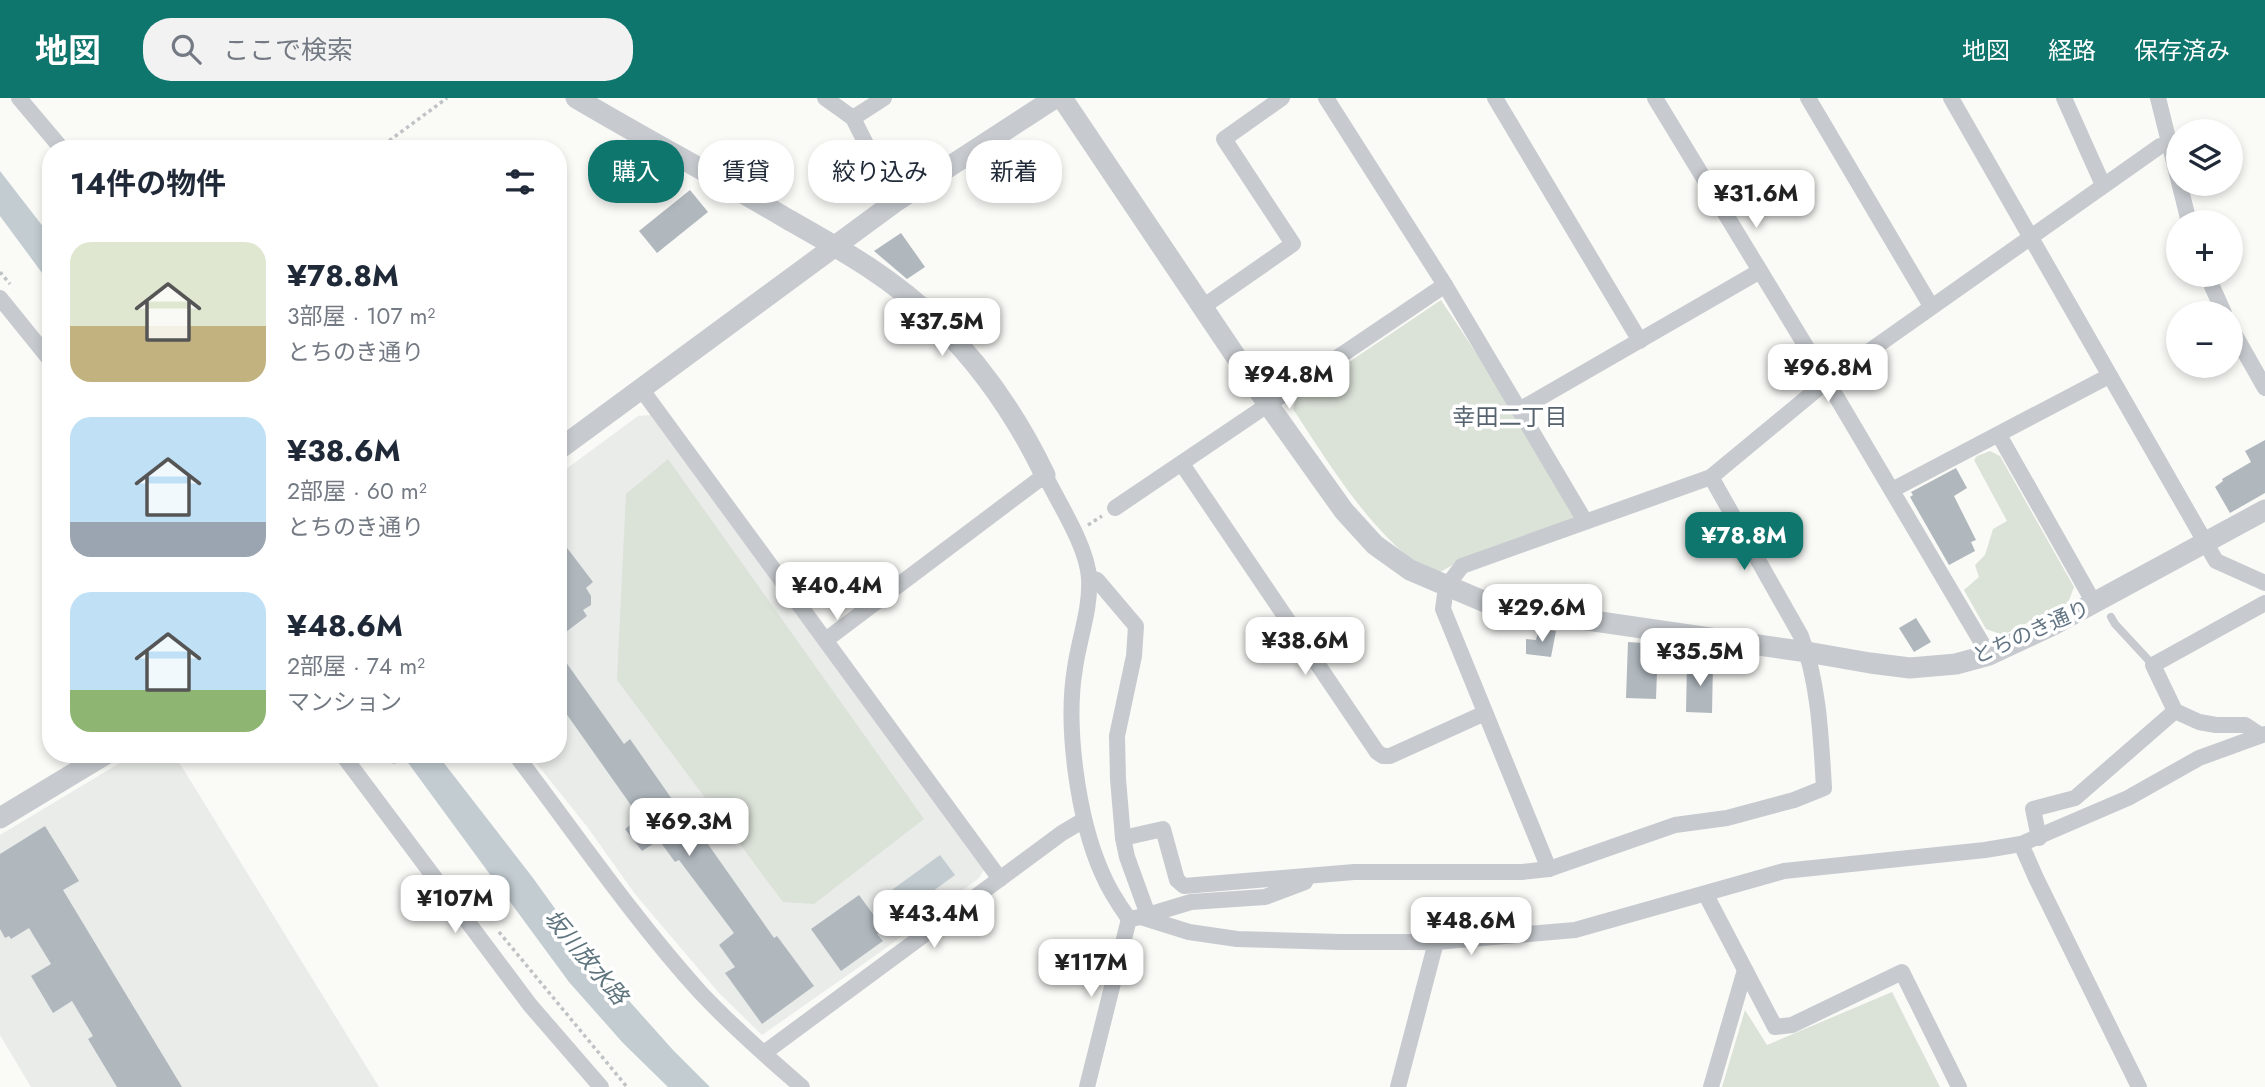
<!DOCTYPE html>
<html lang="ja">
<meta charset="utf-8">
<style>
:root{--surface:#fff;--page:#f2f2f3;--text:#1f2937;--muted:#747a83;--accent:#0f766e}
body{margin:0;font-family:Jost,"Noto Sans JP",sans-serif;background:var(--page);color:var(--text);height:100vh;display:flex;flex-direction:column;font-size:26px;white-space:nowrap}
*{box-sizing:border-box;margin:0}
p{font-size:23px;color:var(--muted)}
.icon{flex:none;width:38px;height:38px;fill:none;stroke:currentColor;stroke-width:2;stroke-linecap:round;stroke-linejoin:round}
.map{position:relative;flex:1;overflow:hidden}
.drawer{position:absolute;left:42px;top:42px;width:525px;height:623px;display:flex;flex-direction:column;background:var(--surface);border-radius:28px;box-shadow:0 4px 10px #0003}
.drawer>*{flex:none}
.hud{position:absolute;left:588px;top:42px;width:665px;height:63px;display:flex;gap:14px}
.controls{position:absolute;left:2166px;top:21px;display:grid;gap:14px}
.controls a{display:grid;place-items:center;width:77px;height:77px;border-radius:50%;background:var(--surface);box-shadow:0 4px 10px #0003;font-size:35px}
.price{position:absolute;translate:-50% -60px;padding:0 16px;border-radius:14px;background:#fff;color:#222;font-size:23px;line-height:46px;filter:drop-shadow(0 2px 4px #0008)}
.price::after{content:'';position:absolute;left:50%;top:42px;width:21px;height:16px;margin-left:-10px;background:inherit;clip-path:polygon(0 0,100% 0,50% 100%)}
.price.active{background:var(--accent);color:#fff}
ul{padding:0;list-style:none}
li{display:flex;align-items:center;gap:21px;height:175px;padding:0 28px}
li span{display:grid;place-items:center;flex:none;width:196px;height:140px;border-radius:21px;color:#555}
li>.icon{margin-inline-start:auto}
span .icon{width:84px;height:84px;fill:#fffc;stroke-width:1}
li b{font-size:30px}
h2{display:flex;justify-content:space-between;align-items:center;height:84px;padding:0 28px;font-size:30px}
.pill{padding:0 24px;border-radius:28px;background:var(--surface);box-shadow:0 4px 10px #0003;font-size:24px;line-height:63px}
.pill.active{background:var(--accent);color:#fff}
header{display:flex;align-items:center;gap:42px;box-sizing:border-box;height:98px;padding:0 35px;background:var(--accent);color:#fff}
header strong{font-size:33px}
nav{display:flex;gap:38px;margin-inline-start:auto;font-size:24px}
.search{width:490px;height:63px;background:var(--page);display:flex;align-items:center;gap:18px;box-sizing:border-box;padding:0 24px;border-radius:28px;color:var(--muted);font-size:26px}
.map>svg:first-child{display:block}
.built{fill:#eaecea}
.green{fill:#dbe2d8}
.water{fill:#c2ccd1}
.building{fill:#b0b8be}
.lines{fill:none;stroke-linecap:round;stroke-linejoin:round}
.path{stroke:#c0c3c5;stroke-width:3.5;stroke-dasharray:3.5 3.5;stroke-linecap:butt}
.service{stroke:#c7cbcf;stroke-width:8}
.minor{stroke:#c7cbcf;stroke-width:16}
.tertiary{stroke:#c7cbcf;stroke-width:21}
.labels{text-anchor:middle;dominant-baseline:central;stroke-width:7;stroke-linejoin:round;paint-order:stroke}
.street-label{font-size:21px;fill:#637584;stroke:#fff}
.neighbourhood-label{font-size:23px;fill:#56636e;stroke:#fff}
.water-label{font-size:23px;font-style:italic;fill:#5e747d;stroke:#fff}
</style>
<header>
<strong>地図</strong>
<div class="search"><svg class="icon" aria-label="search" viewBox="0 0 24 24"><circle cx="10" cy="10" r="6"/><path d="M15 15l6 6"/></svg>ここで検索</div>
<nav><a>地図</a><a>経路</a><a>保存済み</a></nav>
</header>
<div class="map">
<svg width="2265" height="989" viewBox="0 0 2265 989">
<rect width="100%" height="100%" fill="#fafaf7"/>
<!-- built -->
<g class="built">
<polygon points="651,317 984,772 979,780 879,855 762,937 719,895 635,796 588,730 529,656 558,656 558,377 638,318"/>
<polygon points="135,656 174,656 379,989 31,989 0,937 0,737"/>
</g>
<!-- green -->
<g class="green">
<path d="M1441 202 1515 314 1579 421 1460 463 1433 478C1371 436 1334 373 1293 311L1297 299Z"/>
<polygon points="1990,353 2000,358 2074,489 2068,505 2003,537 1986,531 1964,492 1979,479 1975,467 1985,457 1993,431 2007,423 1974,362 1977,358"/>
<polygon points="668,361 924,721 814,806 783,804 617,582 626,396"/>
<polygon points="1892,894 1940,989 1722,989 1745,912 1767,947"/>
</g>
<!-- water -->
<g class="water">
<polygon points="0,73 51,139 51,187 0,118"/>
<polygon points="393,656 437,656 533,780 589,858 673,952 710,989 668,989 623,945 569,884 406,662 393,666 389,660"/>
<polygon points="940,757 955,777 900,817 885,797"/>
</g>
<!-- building -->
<g class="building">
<polygon points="690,92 708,114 657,155 639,133"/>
<polygon points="901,135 925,169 907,181 874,153"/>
<polygon points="2265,342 2265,395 2230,415 2215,389 2223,383 2222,381 2251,364 2245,353"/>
<polygon points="1956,370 1967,390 1954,398 1976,442 1971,444 1975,453 1949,467 1910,399 1913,397 1911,394"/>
<polygon points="558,438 593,484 586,490 591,498 591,507 583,512 587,518 558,540"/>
<polygon points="1916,520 1931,544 1914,554 1899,530"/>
<polygon points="1539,530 1556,533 1551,559 1526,556 1526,541 1536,542"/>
<polygon points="1628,544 1658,546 1656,601 1626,600"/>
<polygon points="558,553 624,646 630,641 688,724 691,722 774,840 777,838 814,888 762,926 725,875 735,869 719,847 734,835 679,762 675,764 659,742 642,753 625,731 640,720 558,604"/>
<polygon points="1687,564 1713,565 1712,615 1686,614"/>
<polygon points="45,728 79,783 63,792 182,989 117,989 88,941 93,938 72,903 53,915 31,878 51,866 29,830 11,841 9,838 5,840 0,831 0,756"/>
<polygon points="859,797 884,831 877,836 883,843 841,873 811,831"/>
</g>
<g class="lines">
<!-- path -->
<g class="path">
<polyline points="378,51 447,0"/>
<polyline points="0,174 10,186"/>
<polyline points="1088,427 1102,418"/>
<polyline points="499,834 627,989"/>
</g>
<!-- service -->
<polyline class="service" points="2111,519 2115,526 2153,567"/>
<!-- minor -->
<g class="minor">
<polyline points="19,0 62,51"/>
<polyline points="825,0 853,20 895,104"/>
<polyline points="1326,0 1445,187 1585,423"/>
<polyline points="1495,0 1640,243"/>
<polyline points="1655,0 1827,283 1989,557"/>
<polyline points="1808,0 1931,208"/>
<polyline points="1951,0 2216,463 2265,485"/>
<polyline points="2064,0 2103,87"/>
<polyline points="2158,0 2189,124"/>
<polyline points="853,20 884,0"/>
<polyline points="2207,177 2224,215"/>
<polyline points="0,200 51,263"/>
<polyline points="1204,208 1293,146 1224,41 1282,0"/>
<polyline points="2231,230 2265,290"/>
<polyline points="642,292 1000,781"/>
<polyline points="1519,312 1760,173"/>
<polyline points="1999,337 2094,505"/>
<polyline points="1182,366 1377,654 1383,658 1390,658 1485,615"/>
<polyline points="1892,392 2109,278"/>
<polyline points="1115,410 1445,187"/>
<polyline points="1089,479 1097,482 1136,528 1134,558 1117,638 1118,681 1123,740 1127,759 1148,817"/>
<path d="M827 541 1045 377C1059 406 1087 448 1089 480 1091 510 1079 541 1075 570 1065 629 1078 721 1102 775 1109 792 1119 807 1129 821L1141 819 1189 834 1237 841 1340 844H1436L1575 832 1784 773 1985 752 2021 746 2128 700 2199 660 2265 636"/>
<polyline points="2175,613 2199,624 2216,627 2245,627 2260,637"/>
<polyline points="342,656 530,907 601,989"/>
<path d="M515 656C576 736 633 820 700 894 732 928 767 959 802 989"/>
<path d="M1123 740 1163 731 1177 782 1184 788 1354 774H1522L1549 771 1675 727 1727 720 1794 702 1824 690C1821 640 1819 585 1801 538L1711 379"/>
<polyline points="2039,740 2033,711 2075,700 2175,613 2153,567 2265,505"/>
<polyline points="2021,746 2036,780 2139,989"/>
<polyline points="1549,771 1443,511 1446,489 1462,468 1711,379 1827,283 2160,48 2169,46"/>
<polyline points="1706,797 1775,929 1792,927 1902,874 1959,989"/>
<polyline points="1141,819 1191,804 1265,799 1305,784"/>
<polyline points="764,955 1062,735 1084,722"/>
<polyline points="1087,989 1129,821"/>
<polyline points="1398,989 1436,844"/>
<polyline points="1711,989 1745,872"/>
</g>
<!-- tertiary -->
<g class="tertiary">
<path d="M576 0C647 42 719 80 789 122 842 152 894 181 938 225 982 268 1018 321 1045 377"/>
<polyline points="1062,0 1267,305 1344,413 1375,447 1410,472 1497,509 1807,554 1870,565 1910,570 1956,566 1989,557 2053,527 2265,412"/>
<polyline points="558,352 895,104 1055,0"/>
<polyline points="0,720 106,656"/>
</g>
</g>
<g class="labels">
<!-- street labels -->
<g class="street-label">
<text transform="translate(2031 534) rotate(-24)">とちのき通り</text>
</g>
<!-- neighbourhood labels -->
<g class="neighbourhood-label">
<text x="1510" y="319">幸田二丁目</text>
</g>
<!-- water labels -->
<g class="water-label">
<text transform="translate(586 859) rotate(50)">坂川放水路</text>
</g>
</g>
</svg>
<div class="controls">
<a><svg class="icon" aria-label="layers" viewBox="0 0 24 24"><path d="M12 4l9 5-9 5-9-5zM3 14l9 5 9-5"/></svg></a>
<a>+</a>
<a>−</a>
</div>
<b class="price" style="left:1756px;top:132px">¥31.6M</b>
<b class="price" style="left:942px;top:260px">¥37.5M</b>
<b class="price" style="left:1828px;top:306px">¥96.8M</b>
<b class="price" style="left:1289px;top:313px">¥94.8M</b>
<b class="price active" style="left:1744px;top:474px">¥78.8M</b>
<b class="price" style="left:837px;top:524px">¥40.4M</b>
<b class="price" style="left:1542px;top:546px">¥29.6M</b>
<b class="price" style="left:1305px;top:579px">¥38.6M</b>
<b class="price" style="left:1700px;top:590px">¥35.5M</b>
<b class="price" style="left:689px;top:760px">¥69.3M</b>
<b class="price" style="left:455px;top:837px">¥107M</b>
<b class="price" style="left:934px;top:852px">¥43.4M</b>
<b class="price" style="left:1471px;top:859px">¥48.6M</b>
<b class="price" style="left:1091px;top:901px">¥117M</b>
<div class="hud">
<a class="pill active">購入</a>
<a class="pill">賃貸</a>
<a class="pill">絞り込み</a>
<a class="pill">新着</a>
</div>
<section class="drawer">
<h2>14件の物件<svg class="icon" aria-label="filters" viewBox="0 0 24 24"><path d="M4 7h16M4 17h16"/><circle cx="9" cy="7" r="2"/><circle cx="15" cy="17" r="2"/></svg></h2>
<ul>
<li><span style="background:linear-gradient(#dfe7d0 60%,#c2b280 0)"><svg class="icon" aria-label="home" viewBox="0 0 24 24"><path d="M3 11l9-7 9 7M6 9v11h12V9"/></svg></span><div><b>¥78.8M</b><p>3部屋 · 107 m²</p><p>とちのき通り</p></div></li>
<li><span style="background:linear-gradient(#bfe0f5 75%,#9aa5b1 0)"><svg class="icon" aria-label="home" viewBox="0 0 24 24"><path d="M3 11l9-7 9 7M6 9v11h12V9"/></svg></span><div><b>¥38.6M</b><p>2部屋 · 60 m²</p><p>とちのき通り</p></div></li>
<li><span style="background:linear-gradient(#bfe0f5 70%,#8fb573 0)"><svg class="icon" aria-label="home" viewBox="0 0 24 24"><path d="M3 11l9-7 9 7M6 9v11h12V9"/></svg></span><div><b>¥48.6M</b><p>2部屋 · 74 m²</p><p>マンション</p></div></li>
</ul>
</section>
</div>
